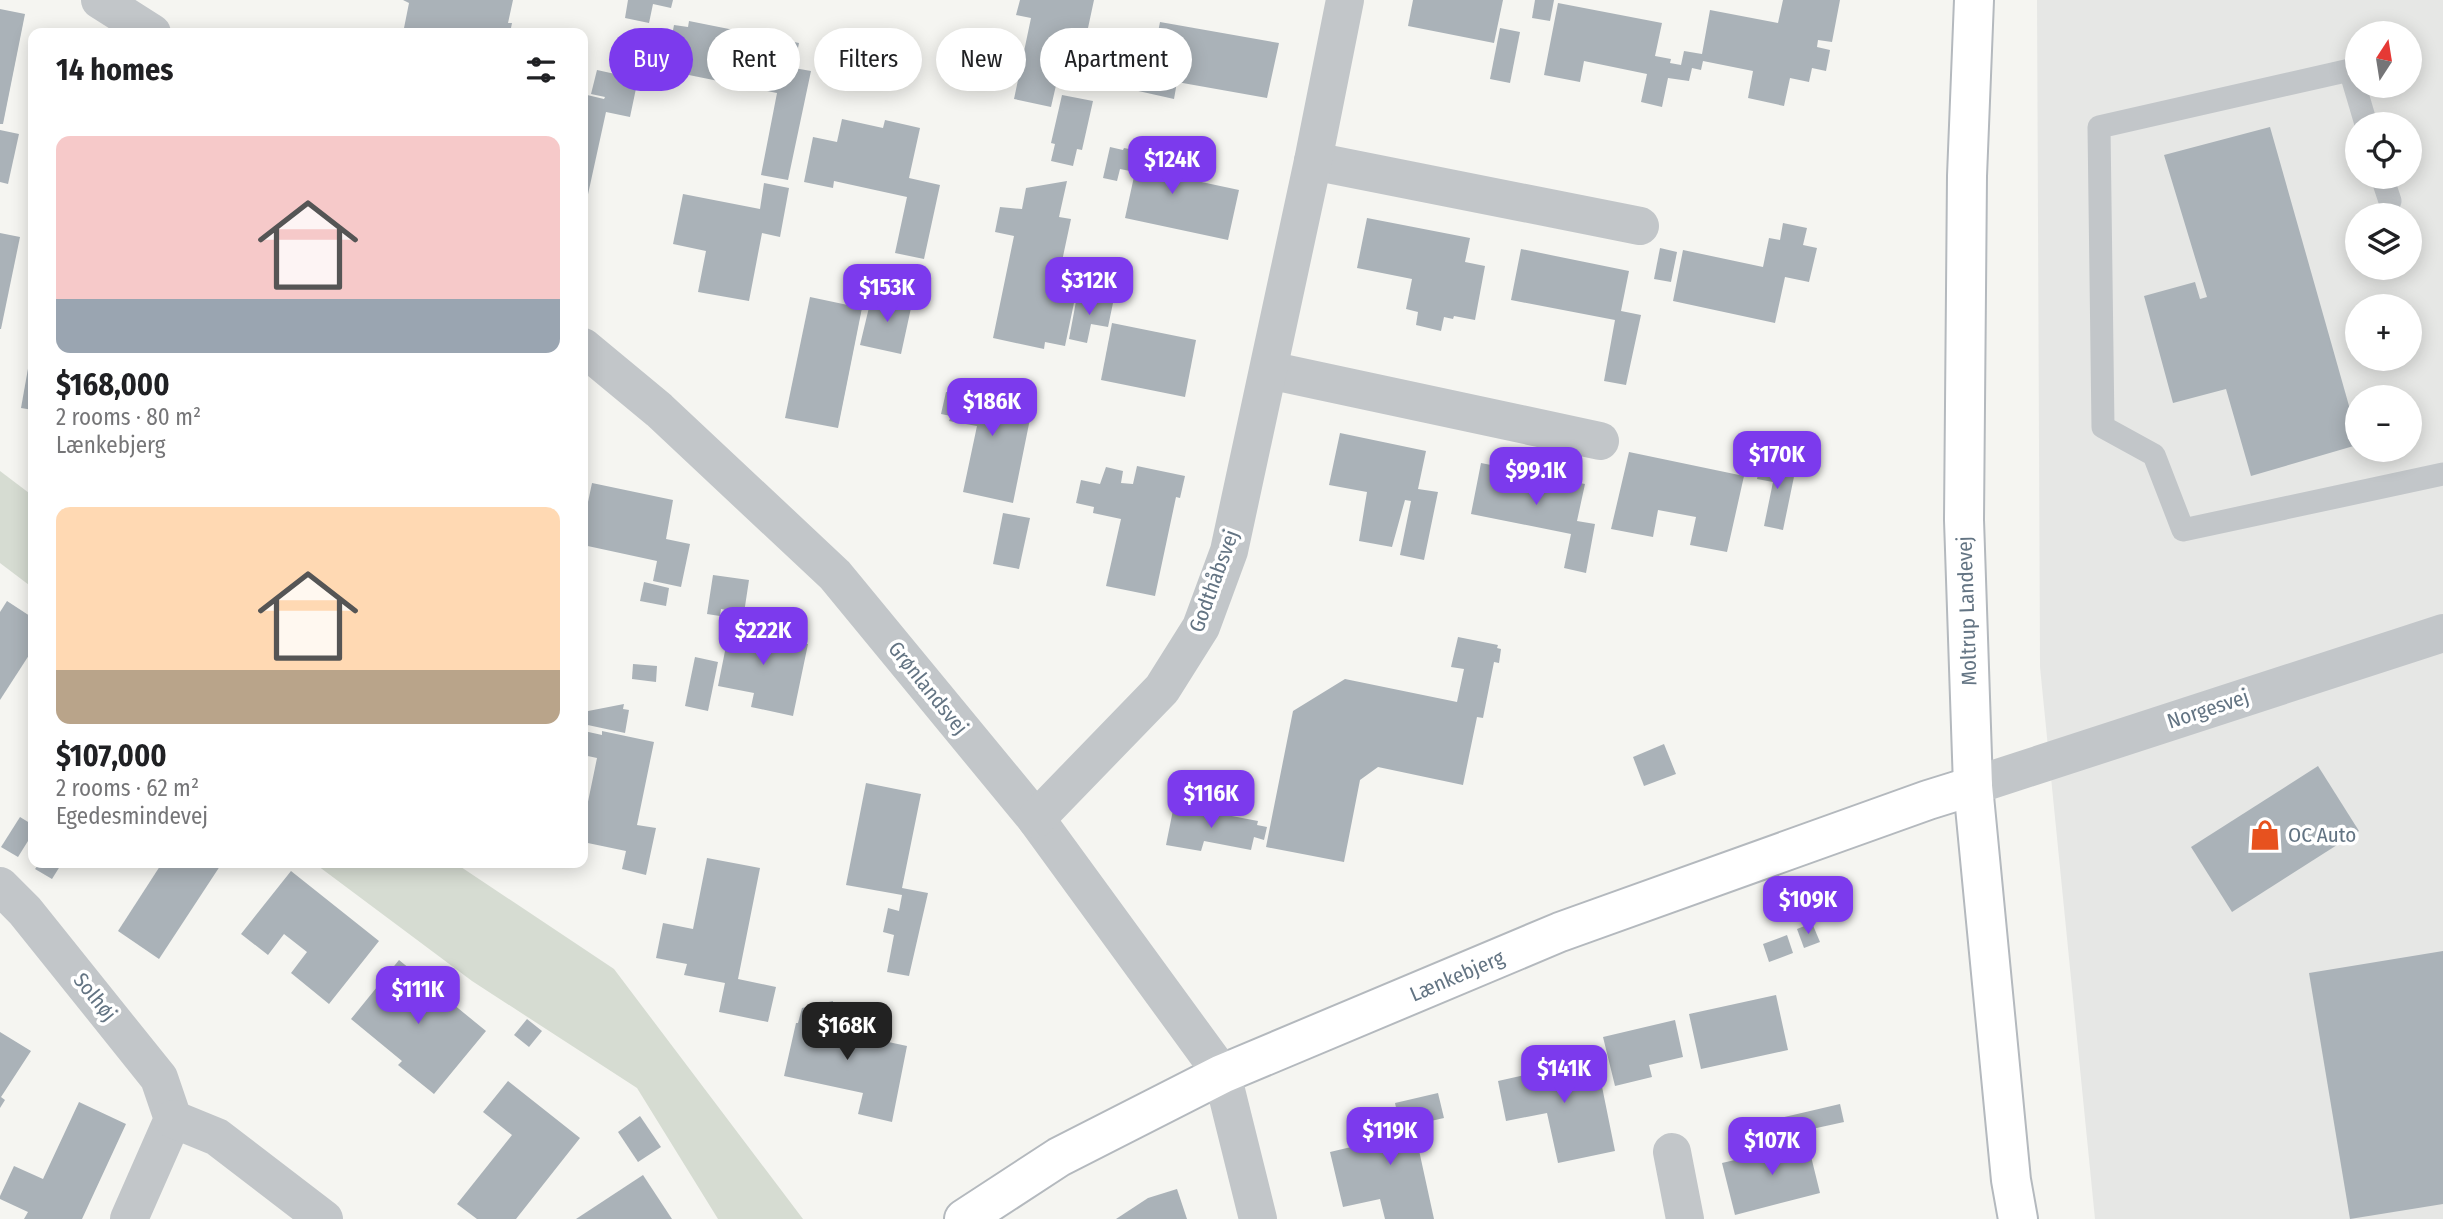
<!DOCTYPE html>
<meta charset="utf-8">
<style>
:root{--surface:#fff;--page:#f2f2f2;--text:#202124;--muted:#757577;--accent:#7c3aed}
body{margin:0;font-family:"Fira Sans Condensed",sans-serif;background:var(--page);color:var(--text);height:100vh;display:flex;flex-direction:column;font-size:26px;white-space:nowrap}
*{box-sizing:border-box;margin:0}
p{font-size:23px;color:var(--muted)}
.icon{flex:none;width:38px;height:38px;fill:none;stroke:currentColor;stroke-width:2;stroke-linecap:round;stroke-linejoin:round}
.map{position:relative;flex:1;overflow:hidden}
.details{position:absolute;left:28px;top:28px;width:560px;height:840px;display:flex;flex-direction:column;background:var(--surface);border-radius:14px;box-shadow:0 4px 18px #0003}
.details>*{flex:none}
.hud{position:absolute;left:609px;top:28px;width:665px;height:63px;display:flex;gap:14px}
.needle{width:46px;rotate:12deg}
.fabs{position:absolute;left:2345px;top:21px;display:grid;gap:14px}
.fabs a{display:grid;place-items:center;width:77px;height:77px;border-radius:50%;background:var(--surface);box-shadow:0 4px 18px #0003;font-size:35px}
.price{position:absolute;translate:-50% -60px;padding:0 16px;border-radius:14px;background:var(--accent);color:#fff;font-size:23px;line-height:46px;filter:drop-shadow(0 2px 4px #0008)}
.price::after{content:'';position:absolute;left:50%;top:42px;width:21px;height:16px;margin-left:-10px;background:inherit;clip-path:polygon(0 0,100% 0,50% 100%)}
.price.on{background:#222;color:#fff}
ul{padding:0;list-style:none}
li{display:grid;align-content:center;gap:14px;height:371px;padding:0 28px}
li span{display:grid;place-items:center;height:217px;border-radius:14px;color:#555}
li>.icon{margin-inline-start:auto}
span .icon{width:126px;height:126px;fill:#fffc;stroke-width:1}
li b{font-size:30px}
h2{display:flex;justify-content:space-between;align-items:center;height:84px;padding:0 28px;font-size:30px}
.chip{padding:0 24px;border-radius:32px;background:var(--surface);box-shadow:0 4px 18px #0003;font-size:24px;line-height:63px}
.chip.on{background:var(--accent);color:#fff}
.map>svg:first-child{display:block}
.built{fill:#e6e7e5;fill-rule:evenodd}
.green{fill:#d6dcd2}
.building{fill:#aab2b8}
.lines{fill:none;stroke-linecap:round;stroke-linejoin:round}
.secondary-casing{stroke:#b4b9be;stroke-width:42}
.lane{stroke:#c2c6c9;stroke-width:23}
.street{stroke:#c2c6c9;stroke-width:38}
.secondary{stroke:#fff;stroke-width:38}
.labels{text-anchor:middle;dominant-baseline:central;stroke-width:7;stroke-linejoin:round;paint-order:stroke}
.street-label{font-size:21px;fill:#637483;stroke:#fff}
.poi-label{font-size:21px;fill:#637483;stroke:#fff;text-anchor:start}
</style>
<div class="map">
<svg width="2443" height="1219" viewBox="0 0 2443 1219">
<rect width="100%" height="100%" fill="#f5f5f1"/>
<!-- built -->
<path class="built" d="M2037 0H2443V1219H2095L2040 667ZM2357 33H2410V86H2357ZM2357 124H2410V177H2357ZM2357 215H2410V268H2357ZM2357 306H2410V359H2357ZM2357 397H2410V450H2357Z"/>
<!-- green -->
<g class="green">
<polygon points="0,471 33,496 33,588 0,563"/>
<polygon points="314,863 455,863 614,969 803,1219 718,1219 637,1088 472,981"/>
</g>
<!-- building -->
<g class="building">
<polygon points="403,0 513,0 508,23 512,23 510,33 403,33 409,3"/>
<polygon points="628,0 673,0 671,8 653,4 649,23 625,18"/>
<polygon points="1020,0 1094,0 1076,84 1057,81 1051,107 1014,99 1031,18 1016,15"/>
<polygon points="1413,0 1503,0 1494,43 1408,26"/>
<polygon points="1535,0 1554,0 1550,21 1532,18"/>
<polygon points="1783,0 1840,0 1832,42 1818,40 1817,47 1830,50 1826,71 1812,68 1809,82 1790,78 1784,106 1748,98 1753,71 1703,61 1701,70 1692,68 1689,81 1668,78 1662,107 1641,102 1647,74 1584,61 1580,82 1544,75 1558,3 1662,23 1655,56 1671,59 1670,63 1681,65 1684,51 1702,54 1710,10 1778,23"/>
<polygon points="0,9 25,14 3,124 0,124"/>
<polygon points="689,21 799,43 794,68 811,71 788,180 761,175 777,93 679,73 684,49 670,46 674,25 688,27"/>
<polygon points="1160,22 1279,43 1267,98 1177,82 1174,99 1125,88 1134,43 1155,47"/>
<polygon points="1500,28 1520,32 1510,83 1490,79"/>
<polygon points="597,70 638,79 630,117 606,112 585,208 583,208 583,94 604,99 605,97 591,94"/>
<polygon points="1062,95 1093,101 1082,150 1077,149 1073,166 1051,161 1055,144 1051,143"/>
<polygon points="842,119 883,128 885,120 920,128 909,178 940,185 924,259 895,253 907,197 834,181 833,188 804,182 813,137 837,142"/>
<polygon points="2270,127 2357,434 2357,445 2251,476 2226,389 2173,403 2144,296 2195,282 2200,299 2207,297 2164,155"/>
<polygon points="0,130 19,134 8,184 0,182"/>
<polygon points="1110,147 1123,150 1124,148 1168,157 1164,174 1239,190 1228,240 1125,218 1135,172 1120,169 1117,181 1103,178"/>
<polygon points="1067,181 1059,217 1071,219 1055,294 1075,298 1065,346 1045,342 1044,349 993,338 1014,236 995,232 1000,207 1022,209 1026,188"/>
<polygon points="764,183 789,188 780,237 762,233 749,301 698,292 706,251 673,244 683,194 760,209"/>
<polygon points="1367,218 1470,238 1465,262 1485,266 1475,320 1454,316 1453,319 1444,317 1441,331 1416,325 1418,312 1406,309 1412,279 1357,268"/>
<polygon points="1783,223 1807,228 1803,245 1817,248 1809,282 1785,277 1775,323 1673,301 1683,250 1763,267 1769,238 1780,240"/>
<polygon points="0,233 20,237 1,329 0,329"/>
<polygon points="1660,248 1677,252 1671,282 1654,279"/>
<polygon points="1521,249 1629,271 1621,311 1641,315 1626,385 1604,381 1615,320 1511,300"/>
<polygon points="893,291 911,296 908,307 911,308 901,354 860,345 871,299 890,303"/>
<polygon points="1077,296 1113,303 1108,327 1091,324 1087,343 1069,339"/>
<polygon points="810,297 862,308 838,428 785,418"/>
<polygon points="1112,323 1196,340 1185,397 1101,380"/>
<polygon points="32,346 33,346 33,410 21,408"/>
<polygon points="957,383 1034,399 1013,503 963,492 977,426 949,421 951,416 941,414 946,392 955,393"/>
<polygon points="1340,433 1426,451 1418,489 1438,492 1424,560 1400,555 1411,501 1405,500 1392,547 1359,541 1367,492 1329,485"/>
<polygon points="1629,452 1744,476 1727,552 1690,545 1696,517 1658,510 1653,537 1611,529"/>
<polygon points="1761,460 1796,467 1783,530 1764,526 1773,482 1757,479"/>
<polygon points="1481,463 1585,484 1577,521 1595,524 1586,573 1564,568 1571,534 1471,514"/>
<polygon points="1137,466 1185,476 1180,498 1176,497 1155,596 1106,586 1121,519 1093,513 1094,507 1076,503 1081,480 1100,484 1106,467 1123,471 1121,483 1133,484"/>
<polygon points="592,483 673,500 666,539 690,544 681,587 653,581 657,561 583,545 583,521 584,521"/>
<polygon points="1003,513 1030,518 1019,569 993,564"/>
<polygon points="713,575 749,580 744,613 721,609 720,616 707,614"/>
<polygon points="644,582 669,588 666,606 640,601"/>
<polygon points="7,601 33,618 33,649 0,700 0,612"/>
<polygon points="731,621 779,630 777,638 808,644 793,716 751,707 754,693 718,686"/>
<polygon points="1458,637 1498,645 1497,648 1501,649 1499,663 1494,662 1483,718 1477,717 1463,785 1378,767 1360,780 1344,862 1266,847 1293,711 1345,679 1457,702 1464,669 1451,667"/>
<polygon points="695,657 718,662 708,711 685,706"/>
<polygon points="633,664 657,666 656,682 632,679"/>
<polygon points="624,704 623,709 629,710 625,733 583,724 583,712"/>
<polygon points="584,731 602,735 602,731 654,742 637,825 656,828 646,875 622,869 626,851 583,842 583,826 597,758 583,755"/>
<polygon points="1664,744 1676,774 1644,786 1633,757"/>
<polygon points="2318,766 2359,831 2232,912 2191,847"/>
<polygon points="866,783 921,794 902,888 928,893 909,976 887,972 894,935 883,932 888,908 899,911 902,895 846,885"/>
<polygon points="1174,805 1258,821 1257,825 1267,827 1264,840 1254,837 1251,850 1204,841 1201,851 1166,845"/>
<polygon points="20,817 33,825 33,833 18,857 1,847"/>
<polygon points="707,858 760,868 738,979 776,987 768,1022 719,1012 725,983 684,975 687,964 656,958 663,923 693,929"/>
<polygon points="40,863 62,863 52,879 35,869"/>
<polygon points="162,863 222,863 159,959 118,931"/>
<polygon points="291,871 379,941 329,1004 291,973 307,952 284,934 268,955 241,934"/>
<polygon points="1812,923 1820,942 1804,948 1797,929"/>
<polygon points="1787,935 1793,953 1769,962 1763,944"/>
<polygon points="2443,951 2443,1204 2350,1219 2309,973"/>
<polygon points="399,960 486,1031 434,1094 398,1065 402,1061 351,1019"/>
<polygon points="1776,995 1788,1050 1701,1069 1689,1014"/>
<polygon points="833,1001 828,1029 907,1046 892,1122 858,1114 863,1093 784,1076 796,1023 798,1023 802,1008"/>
<polygon points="527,1019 542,1031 529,1047 514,1035"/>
<polygon points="1675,1020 1683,1057 1649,1065 1652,1077 1615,1086 1603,1037"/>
<polygon points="0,1032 31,1051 1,1097 5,1100 0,1108"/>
<polygon points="1595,1052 1615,1151 1558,1163 1547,1113 1506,1121 1498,1081 1538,1072 1536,1064"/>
<polygon points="508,1081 580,1138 516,1219 477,1219 457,1204 512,1135 483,1112"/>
<polygon points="1438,1093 1444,1118 1404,1127 1406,1135 1415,1132 1434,1219 1385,1219 1380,1199 1343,1207 1330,1152 1402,1135 1395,1103"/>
<polygon points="79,1102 126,1124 82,1219 24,1219 28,1212 0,1199 0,1196 14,1166 43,1179"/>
<polygon points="1840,1104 1844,1122 1780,1136 1776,1119"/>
<polygon points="640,1116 661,1147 638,1162 618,1132"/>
<polygon points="1806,1136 1820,1193 1735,1215 1722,1163 1769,1152 1767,1145"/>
<polygon points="643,1175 672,1219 576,1219"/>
<polygon points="1177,1189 1187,1219 1116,1219 1148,1198"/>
</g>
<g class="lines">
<defs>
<g id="secondary">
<polyline points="1974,0 1967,176 1964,520 1973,786 2011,1180 2018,1219"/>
<polyline points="964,1219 1059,1157 1222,1074 1560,932 1928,800 1973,786"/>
</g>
</defs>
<!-- secondary casing -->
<use href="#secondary" class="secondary-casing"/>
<!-- lane -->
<g class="lane">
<polyline points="2366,124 2350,70 2099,127 2103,427 2154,455 2183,530 2443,474"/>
<polyline points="2382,177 2390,201"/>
</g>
<!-- street -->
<g class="street">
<polyline points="100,0 152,33"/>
<polyline points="1313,161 1640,226"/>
<polyline points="583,347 659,410 835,575 1036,819 1222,1074 1258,1219"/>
<polyline points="1269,370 1600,441"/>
<polyline points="1973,786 2443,633"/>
<polyline points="1036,819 1162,689 1201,627 1229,551 1313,161 1345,0"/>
<polyline points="0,886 25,911 159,1078 173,1119 129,1219"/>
<polyline points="173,1119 217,1137 324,1219"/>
<polyline points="1672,1152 1685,1219"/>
</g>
<!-- secondary -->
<use href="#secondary" class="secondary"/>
</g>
<!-- icons -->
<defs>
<symbol id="shop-bare" viewBox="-9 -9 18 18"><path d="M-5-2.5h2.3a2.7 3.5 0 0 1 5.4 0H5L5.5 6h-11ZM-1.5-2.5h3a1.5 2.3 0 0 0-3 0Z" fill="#e7521f" stroke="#fff" stroke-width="2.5" paint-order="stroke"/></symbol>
</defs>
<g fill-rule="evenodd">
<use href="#shop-bare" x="2243" y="813" width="44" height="44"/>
</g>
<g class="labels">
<!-- street labels -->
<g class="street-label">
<text transform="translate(1214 581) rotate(-70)">Godthåbsvej</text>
<text transform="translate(1967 611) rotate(-92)">Moltrup Landevej</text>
<text transform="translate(928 688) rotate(51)">Grønlandsvej</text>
<text transform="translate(2208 709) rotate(-18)">Norgesvej</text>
<text transform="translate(1457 976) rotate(-23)">Lænkebjerg</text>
<text transform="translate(95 997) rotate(51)">Solhøj</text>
</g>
<!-- poi labels -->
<g class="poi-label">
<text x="2288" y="835">OC Auto</text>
</g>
</g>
</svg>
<div class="fabs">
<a><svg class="needle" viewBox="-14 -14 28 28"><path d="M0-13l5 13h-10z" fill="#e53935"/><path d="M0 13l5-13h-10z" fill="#757577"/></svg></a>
<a><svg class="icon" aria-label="locate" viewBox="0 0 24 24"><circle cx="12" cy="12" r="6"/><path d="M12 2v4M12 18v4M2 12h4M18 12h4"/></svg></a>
<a><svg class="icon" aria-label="layers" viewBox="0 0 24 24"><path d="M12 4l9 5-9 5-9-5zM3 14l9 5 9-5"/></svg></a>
<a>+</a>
<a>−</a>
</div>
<b class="price" style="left:1172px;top:196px">$124K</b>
<b class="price" style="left:1089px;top:317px">$312K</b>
<b class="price" style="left:887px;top:324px">$153K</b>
<b class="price" style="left:992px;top:438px">$186K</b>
<b class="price" style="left:1777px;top:491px">$170K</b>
<b class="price" style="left:1536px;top:507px">$99.1K</b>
<b class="price" style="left:763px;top:667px">$222K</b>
<b class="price" style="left:1211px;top:830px">$116K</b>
<b class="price" style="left:1808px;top:936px">$109K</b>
<b class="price" style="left:418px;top:1026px">$111K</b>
<b class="price on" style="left:847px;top:1062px">$168K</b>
<b class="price" style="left:1564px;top:1105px">$141K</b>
<b class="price" style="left:1390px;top:1167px">$119K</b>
<b class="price" style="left:1772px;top:1177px">$107K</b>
<div class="hud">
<a class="chip on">Buy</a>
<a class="chip">Rent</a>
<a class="chip">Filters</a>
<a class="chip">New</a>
<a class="chip">Apartment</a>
</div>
<section class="details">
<h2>14 homes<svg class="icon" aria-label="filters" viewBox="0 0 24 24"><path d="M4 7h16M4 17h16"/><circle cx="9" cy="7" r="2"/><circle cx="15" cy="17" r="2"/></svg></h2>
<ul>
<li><span style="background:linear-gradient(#f6c9c9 75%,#9aa5b1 0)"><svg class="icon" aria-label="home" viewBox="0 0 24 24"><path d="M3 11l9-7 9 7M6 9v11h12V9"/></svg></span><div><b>$168,000</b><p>2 rooms · 80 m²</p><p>Lænkebjerg</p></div></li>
<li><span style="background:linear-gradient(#ffd9b3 75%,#b9a48a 0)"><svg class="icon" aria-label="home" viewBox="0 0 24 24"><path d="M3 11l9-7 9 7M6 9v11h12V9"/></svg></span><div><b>$107,000</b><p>2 rooms · 62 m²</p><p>Egedesmindevej</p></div></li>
</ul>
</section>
</div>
